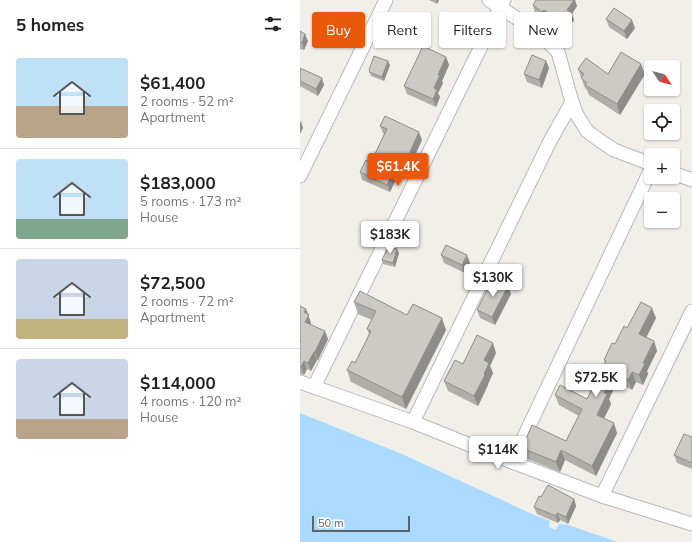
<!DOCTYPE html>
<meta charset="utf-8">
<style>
:root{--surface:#fff;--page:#f6f6f6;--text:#202124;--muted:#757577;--line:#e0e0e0;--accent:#ea580c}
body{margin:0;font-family:Mulish,sans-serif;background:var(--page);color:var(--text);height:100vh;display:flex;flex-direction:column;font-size:15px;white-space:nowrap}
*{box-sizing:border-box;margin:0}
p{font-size:13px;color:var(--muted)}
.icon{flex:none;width:22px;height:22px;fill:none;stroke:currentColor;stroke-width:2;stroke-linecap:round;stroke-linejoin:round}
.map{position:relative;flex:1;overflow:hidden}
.side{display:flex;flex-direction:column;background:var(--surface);width:300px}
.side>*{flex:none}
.guide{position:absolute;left:12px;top:12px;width:320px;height:36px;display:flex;gap:8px}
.needle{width:26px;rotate:125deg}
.buttons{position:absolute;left:344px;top:60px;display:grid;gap:8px}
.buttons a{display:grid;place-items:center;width:36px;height:36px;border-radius:4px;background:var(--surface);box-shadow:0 1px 3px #0004;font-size:20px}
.scale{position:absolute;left:12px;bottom:10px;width:98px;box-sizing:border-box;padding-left:4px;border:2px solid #5f6368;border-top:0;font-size:11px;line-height:14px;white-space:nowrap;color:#5f6368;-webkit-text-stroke:3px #fff;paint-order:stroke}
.price{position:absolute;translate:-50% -34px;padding:0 9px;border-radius:4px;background:#fff;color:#222;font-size:13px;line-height:26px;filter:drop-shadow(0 1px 2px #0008)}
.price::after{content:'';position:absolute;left:50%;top:24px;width:12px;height:9px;margin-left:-6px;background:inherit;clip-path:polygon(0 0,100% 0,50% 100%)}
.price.current{background:var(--accent);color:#fff}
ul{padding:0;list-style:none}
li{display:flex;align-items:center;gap:12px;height:100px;padding:0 16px}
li+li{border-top:1px solid var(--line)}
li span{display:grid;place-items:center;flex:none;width:112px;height:80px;border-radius:4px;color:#555}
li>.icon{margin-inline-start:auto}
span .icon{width:48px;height:48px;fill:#fffc;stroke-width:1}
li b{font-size:17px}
h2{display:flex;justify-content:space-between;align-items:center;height:48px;padding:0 16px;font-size:17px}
.tag{padding:0 14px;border-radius:4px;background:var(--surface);box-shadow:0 1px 3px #0004;font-size:14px;line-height:36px}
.tag.current{background:var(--accent);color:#fff}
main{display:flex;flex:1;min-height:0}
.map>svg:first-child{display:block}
.water{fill:#aadaff}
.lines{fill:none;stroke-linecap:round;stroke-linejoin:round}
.street-casing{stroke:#b5b8bc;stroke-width:15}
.street{stroke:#fff;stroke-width:13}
.wall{fill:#afaea9}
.shaded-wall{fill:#8f8d8a}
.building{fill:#cccac5;stroke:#8f8d8a}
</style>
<main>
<section class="side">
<h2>5 homes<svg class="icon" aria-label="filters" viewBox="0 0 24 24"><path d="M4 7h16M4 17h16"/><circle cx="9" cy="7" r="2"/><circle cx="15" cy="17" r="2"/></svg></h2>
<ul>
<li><span style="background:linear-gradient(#bfe0f5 60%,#b9a48a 0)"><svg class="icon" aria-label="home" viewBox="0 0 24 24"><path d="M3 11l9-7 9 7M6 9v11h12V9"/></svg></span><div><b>$61,400</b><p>2 rooms · 52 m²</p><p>Apartment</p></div></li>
<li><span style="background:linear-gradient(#bfe0f5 75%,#7fa58c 0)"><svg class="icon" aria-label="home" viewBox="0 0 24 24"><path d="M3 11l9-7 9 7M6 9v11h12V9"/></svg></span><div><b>$183,000</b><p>5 rooms · 173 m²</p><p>House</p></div></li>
<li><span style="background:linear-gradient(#c9d6e8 75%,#c2b280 0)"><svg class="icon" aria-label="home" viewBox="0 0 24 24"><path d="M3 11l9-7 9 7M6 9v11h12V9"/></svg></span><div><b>$72,500</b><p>2 rooms · 72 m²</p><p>Apartment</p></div></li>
<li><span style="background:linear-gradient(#c9d6e8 75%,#b9a48a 0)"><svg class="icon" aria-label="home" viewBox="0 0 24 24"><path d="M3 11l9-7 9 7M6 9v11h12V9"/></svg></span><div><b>$114,000</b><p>4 rooms · 120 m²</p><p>House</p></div></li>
</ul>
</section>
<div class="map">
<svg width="392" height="542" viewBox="0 0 392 542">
<rect width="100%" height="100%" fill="#f1efe8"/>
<!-- water -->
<polygon class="water" points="0,413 102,454 232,514 250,521 249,527 256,530 259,524 268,525 318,542 0,542"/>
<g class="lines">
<defs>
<g id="street">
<polyline points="189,0 239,33 258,52 272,102 277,115 287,131 299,140 314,150 351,164"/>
<polyline points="373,173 392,180"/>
<polyline points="0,176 86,0"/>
<polyline points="0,382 113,422 212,462 302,496 392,524"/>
<polyline points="14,387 192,24 204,0"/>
<polyline points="113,422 250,141 272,102"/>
<polyline points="212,462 351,169"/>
<polyline points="302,496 392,311"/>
</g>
</defs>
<!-- street casing -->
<use href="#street" class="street-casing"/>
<!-- street -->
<use href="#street" class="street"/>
</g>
<!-- wall -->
<g class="wall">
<polygon points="129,0 139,0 137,4"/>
<polygon points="233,5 277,6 272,14 274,20 266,31 247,17 245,19 235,13"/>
<polygon points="306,19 335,28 327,39 309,27"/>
<polygon points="0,31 8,41 4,50 0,49"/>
<polygon points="146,57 149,65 142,81 143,83 138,93 140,97 136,107 107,94 104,86"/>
<polygon points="246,61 249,68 242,88 227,82 224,74"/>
<polygon points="90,65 84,81 71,76 69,70"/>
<polygon points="0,68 24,85 18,96 0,86"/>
<polygon points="278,69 308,74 345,74 320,115 289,95 287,90 285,88"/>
<polygon points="80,126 122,140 110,166 106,164 103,170 101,169 90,192 62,180 60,172 71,162 84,134 83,133"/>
<polygon points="97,249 99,253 95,267 83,264 82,260"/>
<polygon points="141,255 170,263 165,273 144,263"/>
<polygon points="208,286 211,294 195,325 180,318 177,310"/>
<polygon points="54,302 107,315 146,330 106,409 51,382 47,370 55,363 69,334 67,329 72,320 58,314"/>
<polygon points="0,306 6,309 11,323 10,324 28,339 18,360 17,360 11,371 7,369 4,375 0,374"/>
<polygon points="356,318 346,337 354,341 357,351 347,371 348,374 343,385 336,382 332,390 317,382 309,399 311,404 304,418 317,433 296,476 265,460 260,472 225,458 222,448 266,441 279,416 259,405 255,395 287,399 305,363 304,360 327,328"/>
<polygon points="196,353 190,366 193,373 188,384 188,385 178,406 148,391 144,381 163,364"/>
<polygon points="392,437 392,469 377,463 374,455"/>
<polygon points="241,497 274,499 276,506 268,524 260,520 258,523 237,514 234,507"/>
</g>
<!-- shaded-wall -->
<g class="shaded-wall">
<polygon points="136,0 139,0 137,4"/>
<polygon points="274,0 275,0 277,6 272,14 274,20 266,31 264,24 267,10"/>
<polygon points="244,10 247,17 245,19 242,12"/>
<polygon points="332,20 335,28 327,39 324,31"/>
<polygon points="5,34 8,41 4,50 2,43"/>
<polygon points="146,57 149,65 142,81 143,83 138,93 140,97 136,107 133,99 134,88 138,75"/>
<polygon points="88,61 90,65 84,81 82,77"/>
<polygon points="246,61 249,68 242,88 239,80"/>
<polygon points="341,64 345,74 320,115 317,104"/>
<polygon points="22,78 24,85 18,96 16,89"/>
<polygon points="1,121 3,128 0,134 0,123"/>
<polygon points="119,132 122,140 110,166 107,159"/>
<polygon points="103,157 106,164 103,170 100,162"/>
<polygon points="98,161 101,169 90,192 87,185"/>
<polygon points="97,249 99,253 95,267 93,263"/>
<polygon points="167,255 170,263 165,273 162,265"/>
<polygon points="208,286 211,294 195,325 192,317"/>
<polygon points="352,308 356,318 343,344 339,334"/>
<polygon points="6,309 11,323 8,330 5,322 4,312"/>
<polygon points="142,318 146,330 106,409 102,397"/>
<polygon points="25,331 28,339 18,360 15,352"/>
<polygon points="354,341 357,351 347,371 348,374 343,385 339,375 343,363"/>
<polygon points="193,343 196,353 190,366 193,373 188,384 188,385 178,406 174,396 184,374 184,360"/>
<polygon points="14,352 17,360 11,371 8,363"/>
<polygon points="4,361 7,369 4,375 1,367"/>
<polygon points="314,372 317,382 309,399 311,404 301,425 297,415 304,393"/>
<polygon points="332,372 336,382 332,390 328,380"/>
<polygon points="314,423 317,433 296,476 292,466"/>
<polygon points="261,450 265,460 260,472 256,462"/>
<polygon points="274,499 276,506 268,524 266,517"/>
<polygon points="257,513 260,520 258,523 256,516"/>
</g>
<!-- building -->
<g class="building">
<polygon points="236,0 274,0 267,10 272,13 264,24 244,10 242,12 233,5"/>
<polygon points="314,8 332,20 324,31 306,19"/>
<polygon points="0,31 5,34 2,43 0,42"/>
<polygon points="123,46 146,57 138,75 140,75 134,88 137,90 133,99 104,86"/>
<polygon points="321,52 341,64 317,104 285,85 287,83 281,78 284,74 278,69 286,58 308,74"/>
<polygon points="232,55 246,61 239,80 224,74"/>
<polygon points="74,56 88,61 82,77 69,72 70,71 69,70"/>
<polygon points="0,68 22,78 16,89 0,81"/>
<polygon points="85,116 119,132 107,159 103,157 100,162 98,161 87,185 60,172 66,160 71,162 87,129 80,126"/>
<polygon points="146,245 167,255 162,265 141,255"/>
<polygon points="88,247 97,249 93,263 82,260"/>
<polygon points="193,278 208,286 192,317 177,310"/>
<polygon points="60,291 107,315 113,304 142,318 102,397 47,370 52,361 55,363 71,331 67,329 76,311 54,302"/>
<polygon points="341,302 352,308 339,334 354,341 343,363 345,364 339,375 332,372 328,380 314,372 304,393 307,394 297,415 314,423 292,466 261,450 256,462 222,448 232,425 266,441 282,409 255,395 260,385 287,399 306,361 304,360 312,343 315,344 324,326 327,328"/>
<polygon points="0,306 6,309 4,312 9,315 5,322 25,331 15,352 14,352 8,363 4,361 1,367 0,367 0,342 1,340 0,340"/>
<polygon points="177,335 193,343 184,360 189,363 184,374 185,375 174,396 144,381 155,360 163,364"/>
<polygon points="384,434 392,437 392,463 374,455"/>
<polygon points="248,485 274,499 266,517 257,513 256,516 234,507 239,496 241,497"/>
</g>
</svg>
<div class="buttons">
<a><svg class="needle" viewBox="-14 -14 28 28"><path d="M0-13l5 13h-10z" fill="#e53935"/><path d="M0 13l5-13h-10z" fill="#757577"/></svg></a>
<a><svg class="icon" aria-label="locate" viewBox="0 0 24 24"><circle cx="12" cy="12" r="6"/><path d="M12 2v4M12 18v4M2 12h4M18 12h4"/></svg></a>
<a>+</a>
<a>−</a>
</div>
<div class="scale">50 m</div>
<b class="price current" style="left:98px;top:187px">$61.4K</b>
<b class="price" style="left:90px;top:255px">$183K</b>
<b class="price" style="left:193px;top:298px">$130K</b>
<b class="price" style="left:296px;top:398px">$72.5K</b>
<b class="price" style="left:198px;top:470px">$114K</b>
<div class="guide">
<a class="tag current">Buy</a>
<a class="tag">Rent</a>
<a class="tag">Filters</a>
<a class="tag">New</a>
</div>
</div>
</main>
